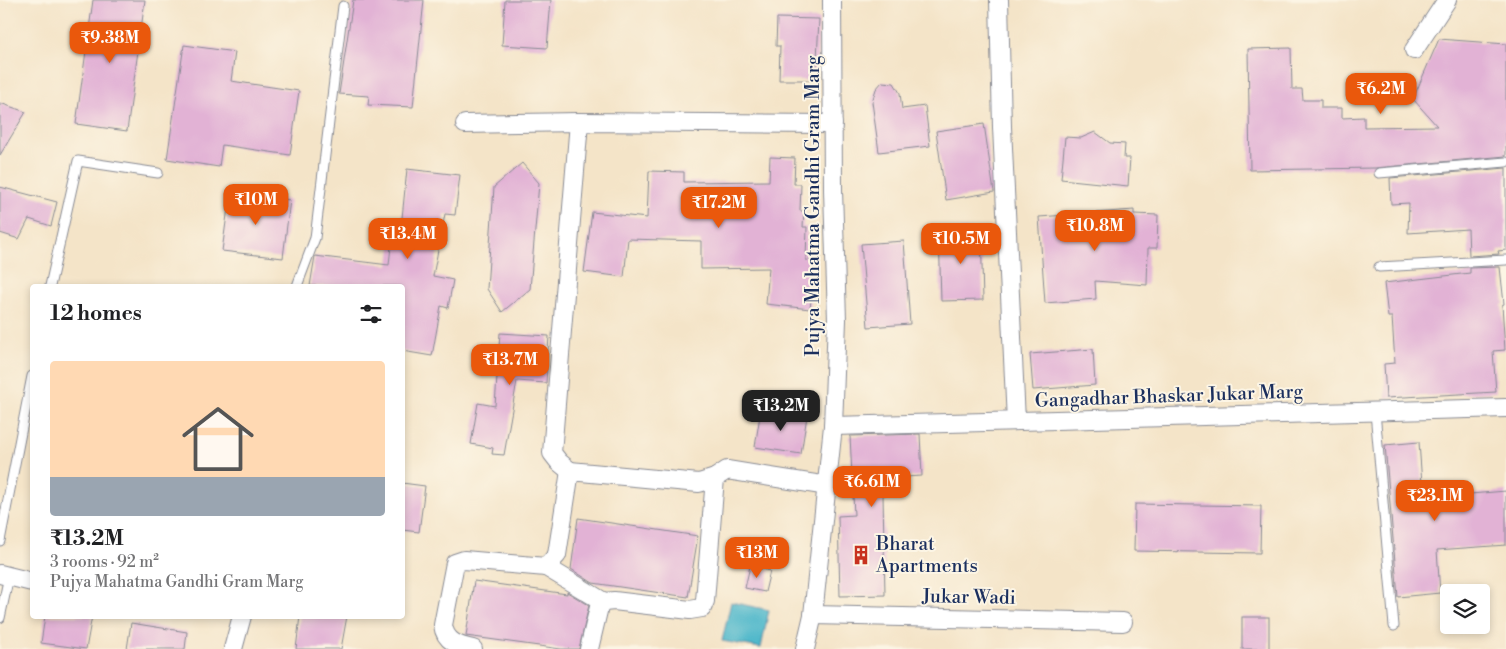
<!DOCTYPE html>
<meta charset="utf-8">
<style>
:root{--surface:#fff;--page:#f2f2f2;--text:#202124;--muted:#757577;--line:#e0e0e0;--accent:#ea580c}
body{margin:0;font-family:"Libre Bodoni",serif;background:var(--page);color:var(--text);height:100vh;display:flex;flex-direction:column;font-size:19px;white-space:nowrap}
*{box-sizing:border-box;margin:0}
p{font-size:16px;color:var(--muted)}
.icon{flex:none;width:28px;height:28px;fill:none;stroke:currentColor;stroke-width:2;stroke-linecap:round;stroke-linejoin:round}
.map{position:relative;flex:1;overflow:hidden}
.sheet{position:absolute;left:30px;top:284px;width:375px;height:335px;display:flex;flex-direction:column;background:var(--surface);border-radius:5px;box-shadow:0 2px 8px #0003}
.sheet>*{flex:none}
.controls{position:absolute;left:1440px;top:584px;display:grid;gap:10px}
.controls a{display:grid;place-items:center;width:50px;height:50px;border-radius:5px;background:var(--surface);box-shadow:0 2px 8px #0003;font-size:25px}
.price{position:absolute;translate:-50% -42px;padding:0 11px;border-radius:10px;background:var(--accent);color:#fff;font-size:16px;line-height:32px;filter:drop-shadow(0 1px 2px #0008)}
.price::after{content:'';position:absolute;left:50%;top:30px;width:15px;height:11px;margin-left:-8px;background:inherit;clip-path:polygon(0 0,100% 0,50% 100%)}
.price.active{background:#222;color:#fff}
ul{padding:0;list-style:none}
li{display:grid;align-content:center;gap:10px;height:265px;padding:0 20px}
li+li{border-top:1px solid var(--line)}
li span{display:grid;place-items:center;height:155px;border-radius:5px;color:#555}
li>.icon{margin-inline-start:auto}
span .icon{width:90px;height:90px;fill:#fffc;stroke-width:1}
li b{font-size:21px}
h2{display:flex;justify-content:space-between;align-items:center;height:60px;padding:0 20px;font-size:21px}
.map>svg:first-child{display:block}
.water{fill:#4db7ca;stroke:#347394}
.building{fill:#e2b2d5}
.lines{fill:none;stroke-linecap:round;stroke-linejoin:round}
.service-casing{stroke:#888a93;stroke-width:11}
.minor-casing{stroke:#888a93;stroke-width:20}
.service{stroke:#fff;stroke-width:9}
.minor{stroke:#fff;stroke-width:18}
.labels{text-anchor:middle;dominant-baseline:central;stroke-width:4;stroke-linejoin:round;paint-order:stroke}
.street-label{font-size:19px;fill:#1b2f5e;stroke:#fcf5e5}
.poi-label{font-size:19px;fill:#1b2f5e;stroke:#fcf5e5;text-anchor:start}
</style>
<div class="map">
<svg width="1506" height="649" viewBox="0 0 1506 649">
<rect width="100%" height="100%" fill="#fcf5e5"/>
<filter id="ink" filterUnits="userSpaceOnUse"><feTurbulence type="fractalNoise" baseFrequency=".02" numOctaves="2"/><feDisplacementMap in="SourceGraphic" scale="10" xChannelSelector="R" yChannelSelector="G"/><feConvolveMatrix kernelMatrix="1 2 1 2 8 2 1 2 1" color-interpolation-filters="sRGB"/></filter>
<filter id="wash" filterUnits="userSpaceOnUse"><feTurbulence type="fractalNoise" baseFrequency=".0096" numOctaves="4" result="noise"/><feDisplacementMap in="SourceGraphic" scale="20" xChannelSelector="R" yChannelSelector="G"/><feGaussianBlur stdDeviation="1.12" result="paint"/><feColorMatrix in="noise" values="0 0 0 0 0 0 0 0 0 0 0 0 0 0 0 0 0 1.4 0 .05"/><feComposite in="paint" operator="in"/></filter>
<g filter="url(#wash)">
<rect width="100%" height="100%" fill="#f4e4c8"/>
<!-- water -->
<polygon class="water" points="731,602 769,610 761,648 722,641"/>
<g id="blocks">
<!-- building -->
<g class="building">
<polygon points="93,0 145,0 127,131 76,124"/>
<polygon points="353,0 424,0 413,107 368,105 369,96 339,94"/>
<polygon points="505,0 551,0 547,48 502,45"/>
<polygon points="777,18 819,19 816,80 779,80 780,46 776,46"/>
<polygon points="1439,39 1506,44 1506,156 1375,168 1250,170 1248,49 1291,48 1292,89 1302,89 1303,100 1321,100 1321,108 1342,108 1342,118 1364,117 1364,127 1437,126 1413,99"/>
<polygon points="184,45 235,52 231,81 299,91 290,155 222,145 219,167 167,159"/>
<polygon points="882,82 894,83 900,93 902,109 925,106 930,146 879,152 872,102 876,89"/>
<polygon points="0,103 26,112 0,155"/>
<polygon points="984,124 994,192 946,200 936,131"/>
<polygon points="1095,132 1110,143 1125,144 1124,158 1130,158 1128,186 1061,179 1065,137 1081,138"/>
<polygon points="770,157 795,158 794,184 801,184 800,211 804,211 803,227 807,227 806,260 815,261 810,309 766,304 769,268 701,269 701,241 628,239 624,277 584,272 592,212 647,218 649,171 684,172 684,182 769,181"/>
<polygon points="522,163 539,183 530,289 502,312 487,289 494,187"/>
<polygon points="1506,168 1506,250 1498,251 1499,254 1469,256 1468,229 1408,233 1409,203 1391,204 1390,178"/>
<polygon points="407,169 460,175 455,215 445,214 433,276 453,280 448,308 441,306 432,356 402,351 402,286 310,286 315,256 389,265 393,228 401,228"/>
<polygon points="0,187 57,202 51,226 29,219 19,239 0,233"/>
<polygon points="230,193 290,200 283,258 222,251"/>
<polygon points="1134,210 1134,214 1158,215 1157,248 1148,248 1147,285 1095,281 1096,299 1045,303 1039,217"/>
<polygon points="981,229 983,300 941,301 939,230"/>
<polygon points="904,241 910,324 868,327 861,244"/>
<polygon points="1500,267 1504,304 1502,305 1505,350 1493,351 1496,392 1386,398 1384,364 1395,363 1392,317 1388,317 1384,283 1470,273 1470,268"/>
<polygon points="500,333 549,336 546,383 517,381 504,455 492,454 493,448 471,444 478,403 495,406"/>
<polygon points="1093,349 1095,385 1033,390 1030,354"/>
<polygon points="761,409 807,416 801,454 755,447"/>
<polygon points="920,434 922,476 887,478 888,495 883,495 885,595 840,596 838,516 854,515 850,436"/>
<polygon points="1419,442 1423,498 1506,491 1506,545 1437,550 1440,593 1398,597 1385,445"/>
<polygon points="402,483 425,486 419,532 402,530"/>
<polygon points="1135,504 1261,506 1260,553 1134,551"/>
<polygon points="578,518 698,536 688,597 593,583 571,569"/>
<polygon points="750,566 770,571 765,592 745,588"/>
<polygon points="474,581 567,594 567,592 589,605 579,649 561,649 466,636"/>
<polygon points="45,616 92,616 86,649 41,643"/>
<polygon points="300,616 347,616 341,649 296,649"/>
<rect x="1242" y="617" width="27" height="32"/>
<polygon points="131,623 187,632 185,649 127,649"/>
</g>
</g>
</g>
<g filter="url(#ink)">
<use href="#blocks" fill-opacity="0" stroke="#888a93" stroke-width="1"/>
<g class="lines">
<defs>
<g id="service">
<polyline points="1379,173 1506,162"/>
<polyline points="1379,267 1506,260"/>
<polyline points="50,286 78,161 158,173"/>
<polyline points="297,286 315,238 343,6"/>
<polyline points="1375,412 1394,626"/>
<polyline points="0,541 32,376"/>
<polyline points="0,618 9,576"/>
</g>
<g id="minor">
<polyline points="999,0 1002,127 1016,421"/>
<polyline points="1414,50 1447,0"/>
<polyline points="465,124 579,122 833,124"/>
<polyline points="833,426 1506,408"/>
<polyline points="570,471 559,462 552,453 579,122"/>
<polyline points="546,567 604,602"/>
<polyline points="0,574 32,582"/>
<polyline points="813,615 1123,622"/>
<polyline points="233,649 242,616"/>
<path d="M473 649C459 646 445 642 443 625L455 563 464 560 546 567 557 555 570 471 699 483 715 478 727 470 828 486"/>
<polyline points="589,649 599,607 604,602 614,601 690,610 702,608 705,601 715,478"/>
<polyline points="805,649 813,615 833,426 837,320 833,190 832,0"/>
</g>
</defs>
<!-- service casing -->
<use href="#service" class="service-casing"/>
<!-- minor casing -->
<use href="#minor" class="minor-casing"/>
<!-- service -->
<use href="#service" class="service"/>
<!-- minor -->
<use href="#minor" class="minor"/>
</g>
</g>
<!-- icons -->
<defs>
<symbol id="building-bare" viewBox="-9 -9 18 18"><path d="M-4-6H4V6H1V3H-1V6H-4ZM-2.5-4.3h1.7v1.8h-1.7ZM.8-4.3h1.7v1.8H.8ZM-2.5-1h1.7V.8h-1.7ZM.8-1h1.7V.8H.8Z" fill="#c8321e" stroke="#fcf5e5" stroke-width="2.5" paint-order="stroke"/></symbol>
</defs>
<g fill-rule="evenodd">
<use href="#building-bare" x="847" y="541" width="28" height="28"/>
</g>
<g class="labels">
<!-- street labels -->
<g class="street-label">
<text transform="translate(813 206) rotate(-90)">Pujya Mahatma Gandhi Gram Marg</text>
<text transform="translate(1169 396) rotate(-2)">Gangadhar Bhaskar Jukar Marg</text>
<text transform="translate(969 597) rotate(1)">Jukar Wadi</text>
</g>
<!-- poi labels -->
<g class="poi-label">
<text x="876" y="544">Bharat<tspan x="876" dy="22">Apartments</tspan></text>
</g>
</g>
</svg>
<div class="controls">
<a><svg class="icon" aria-label="layers" viewBox="0 0 24 24"><path d="M12 4l9 5-9 5-9-5zM3 14l9 5 9-5"/></svg></a>
</div>
<b class="price" style="left:110px;top:64px">₹9.38M</b>
<b class="price" style="left:1381px;top:115px">₹6.2M</b>
<b class="price" style="left:256px;top:226px">₹10M</b>
<b class="price" style="left:719px;top:229px">₹17.2M</b>
<b class="price" style="left:1095px;top:252px">₹10.8M</b>
<b class="price" style="left:408px;top:260px">₹13.4M</b>
<b class="price" style="left:961px;top:265px">₹10.5M</b>
<b class="price" style="left:510px;top:386px">₹13.7M</b>
<b class="price active" style="left:781px;top:432px">₹13.2M</b>
<b class="price" style="left:872px;top:508px">₹6.61M</b>
<b class="price" style="left:1435px;top:522px">₹23.1M</b>
<b class="price" style="left:757px;top:579px">₹13M</b>
<section class="sheet">
<h2>12 homes<svg class="icon" aria-label="filters" viewBox="0 0 24 24"><path d="M4 7h16M4 17h16"/><circle cx="9" cy="7" r="2"/><circle cx="15" cy="17" r="2"/></svg></h2>
<ul>
<li><span style="background:linear-gradient(#ffd9b3 75%,#9aa5b1 0)"><svg class="icon" aria-label="home" viewBox="0 0 24 24"><path d="M3 11l9-7 9 7M6 9v11h12V9"/></svg></span><div><b>₹13.2M</b><p>3 rooms · 92 m²</p><p>Pujya Mahatma Gandhi Gram Marg</p></div></li>
</ul>
</section>
</div>
